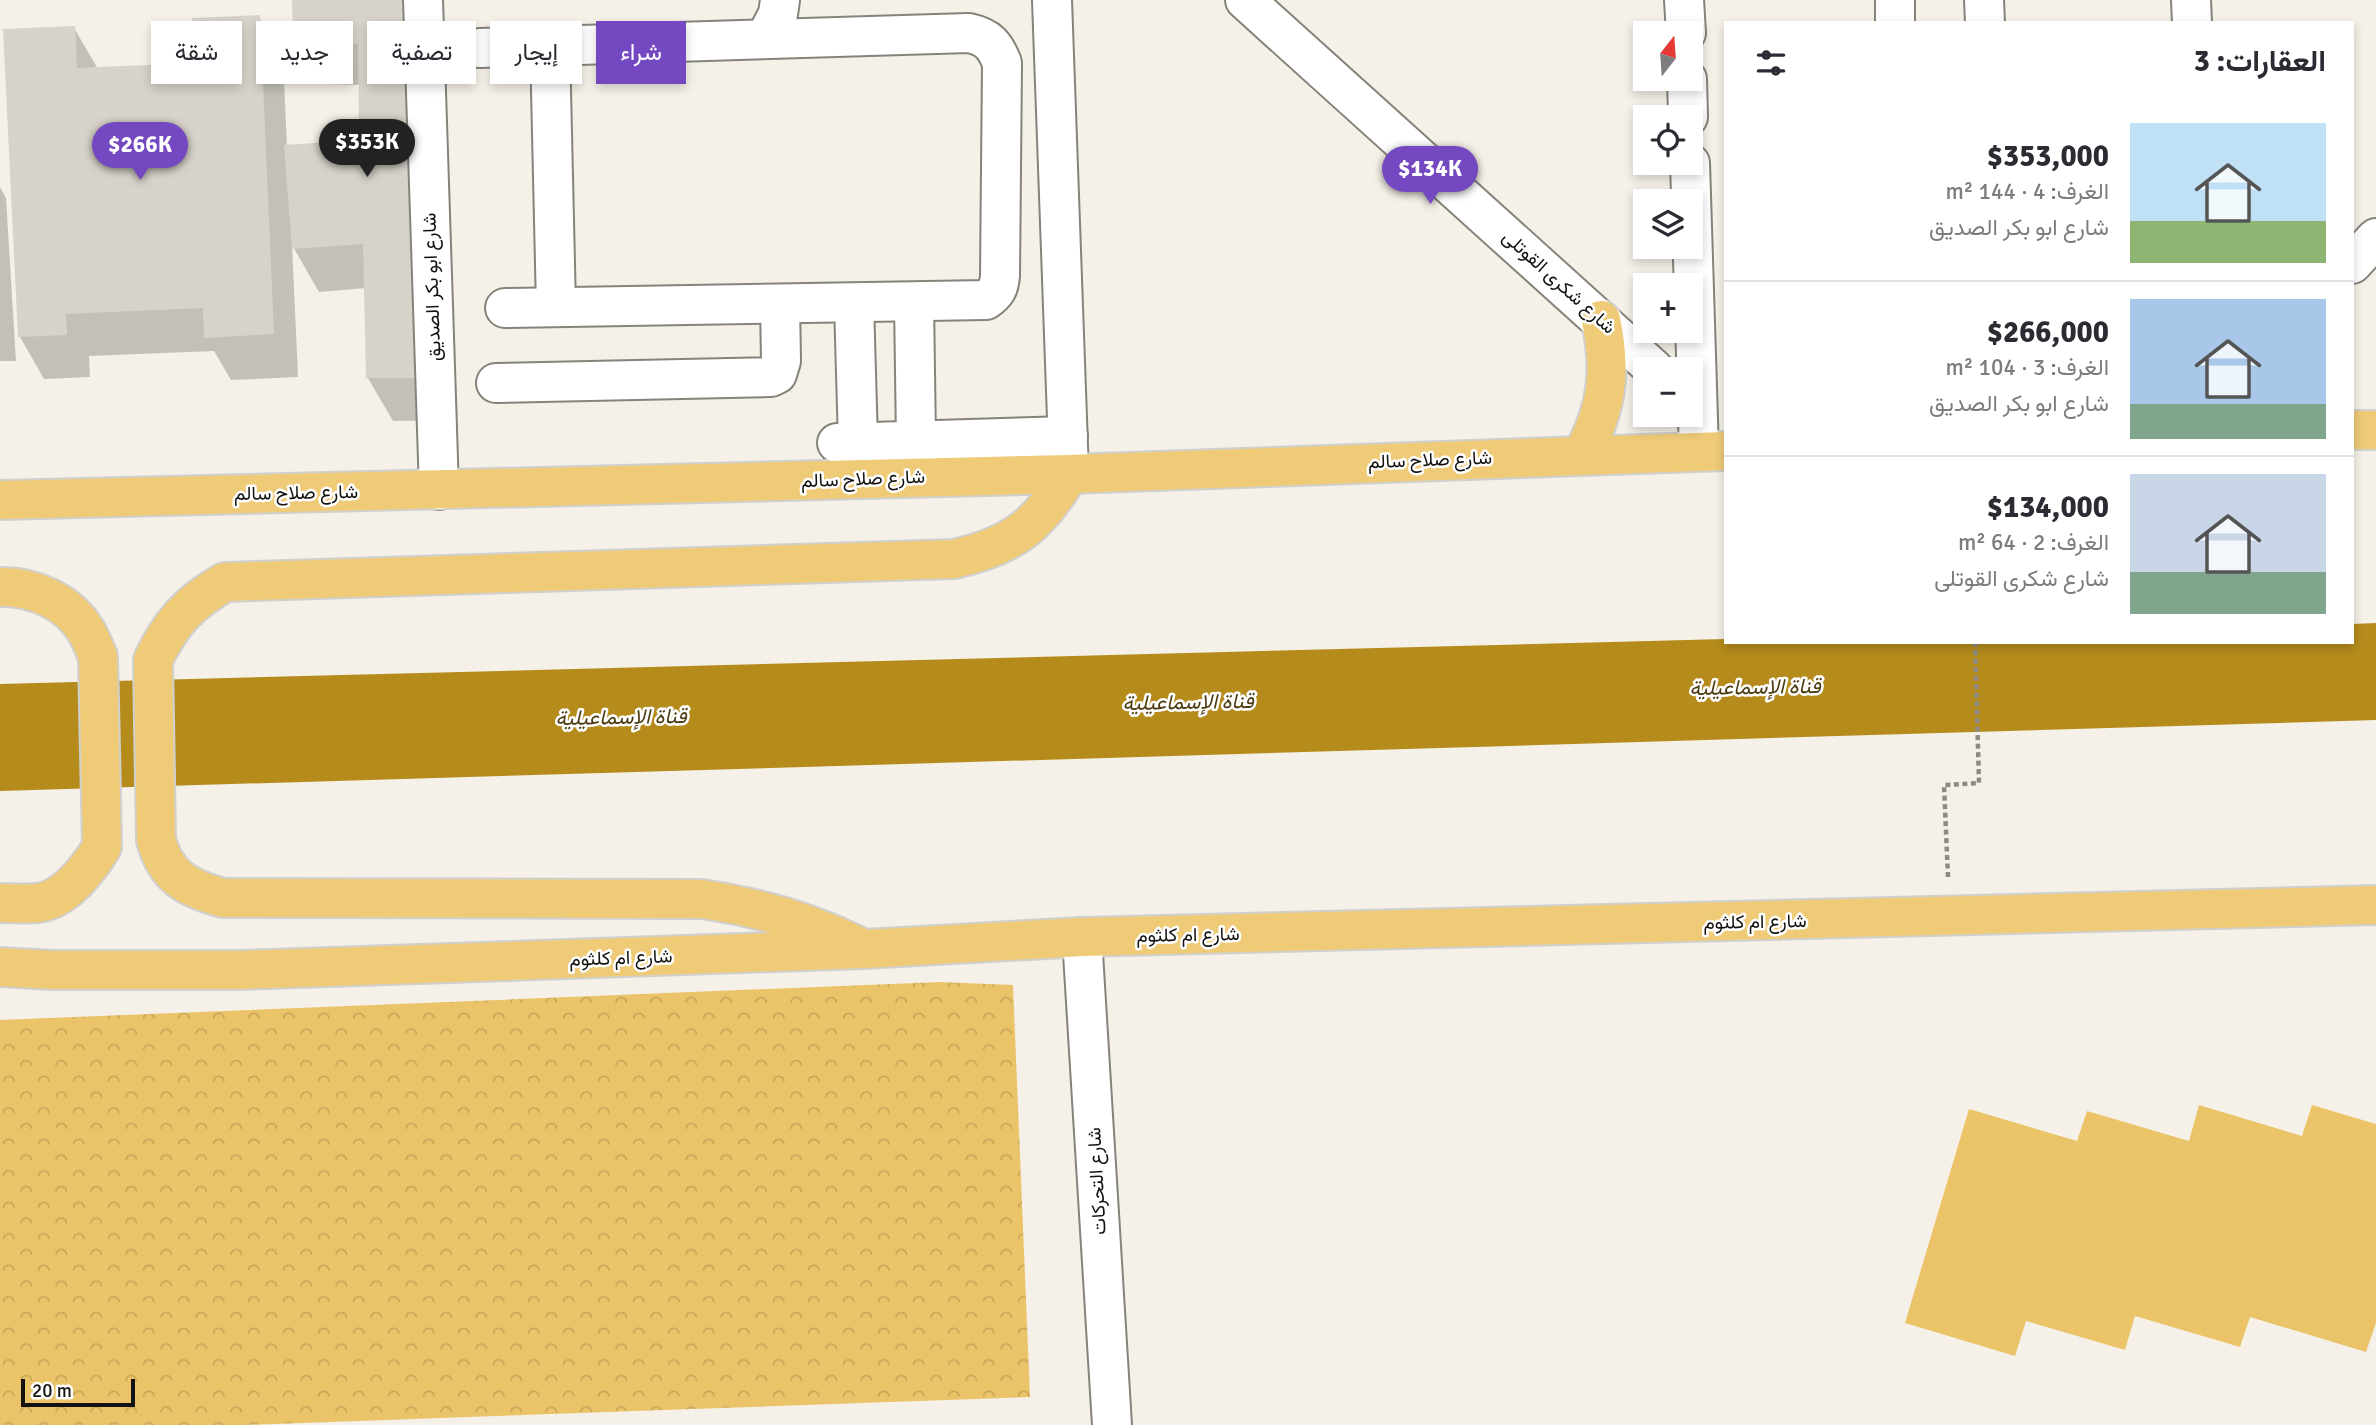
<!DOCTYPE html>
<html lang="ar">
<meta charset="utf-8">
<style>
:root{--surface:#fff;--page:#f7f7f7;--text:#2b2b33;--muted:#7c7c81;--line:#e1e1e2;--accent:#7448c0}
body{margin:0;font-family:Signika,Vazirmatn,sans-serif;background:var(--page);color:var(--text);direction:rtl;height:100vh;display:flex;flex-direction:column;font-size:26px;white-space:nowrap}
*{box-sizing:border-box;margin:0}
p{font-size:23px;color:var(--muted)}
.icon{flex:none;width:38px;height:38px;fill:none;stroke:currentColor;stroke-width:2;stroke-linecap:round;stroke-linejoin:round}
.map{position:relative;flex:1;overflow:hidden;direction:ltr}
.details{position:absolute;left:1724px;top:21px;width:630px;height:623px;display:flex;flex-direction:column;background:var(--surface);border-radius:0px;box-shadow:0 4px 10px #0003;direction:rtl}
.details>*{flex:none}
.banner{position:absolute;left:21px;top:21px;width:665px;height:63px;direction:rtl;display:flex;gap:14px}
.needle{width:46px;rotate:17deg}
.buttons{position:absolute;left:1633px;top:21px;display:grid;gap:14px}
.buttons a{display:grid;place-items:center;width:70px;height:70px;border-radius:0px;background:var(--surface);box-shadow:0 4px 10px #0003;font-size:35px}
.scale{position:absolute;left:21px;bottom:18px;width:114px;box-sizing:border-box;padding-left:7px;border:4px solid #13120e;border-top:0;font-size:19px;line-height:24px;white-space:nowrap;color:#13120e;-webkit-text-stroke:5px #fff;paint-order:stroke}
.price{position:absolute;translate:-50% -60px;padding:0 16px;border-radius:24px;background:var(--accent);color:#fff;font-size:23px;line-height:46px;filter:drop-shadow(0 2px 4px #0008)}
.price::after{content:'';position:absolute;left:50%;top:42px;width:21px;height:16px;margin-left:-10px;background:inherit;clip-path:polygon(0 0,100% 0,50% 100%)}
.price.current{background:#222;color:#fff}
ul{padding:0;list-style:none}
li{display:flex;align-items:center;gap:21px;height:175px;padding:0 28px}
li+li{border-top:2px solid var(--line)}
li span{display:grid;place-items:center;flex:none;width:196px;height:140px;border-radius:0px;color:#555}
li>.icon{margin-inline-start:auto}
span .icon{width:84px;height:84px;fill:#fffc;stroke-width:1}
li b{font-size:30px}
h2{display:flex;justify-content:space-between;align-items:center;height:84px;padding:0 28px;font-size:30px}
.chip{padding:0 24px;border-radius:0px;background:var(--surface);box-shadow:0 4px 10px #0003;font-size:24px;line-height:63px}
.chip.current{background:var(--accent);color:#fff}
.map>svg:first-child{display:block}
.park{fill:url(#park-crowns)}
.pitch{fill:#ebc469}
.water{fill:#b58c1c}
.shadow{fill:#0003}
.building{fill:#d7d3ca}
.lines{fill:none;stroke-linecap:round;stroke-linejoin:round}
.minor-casing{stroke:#86837a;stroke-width:42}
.highway-casing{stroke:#d0d0cf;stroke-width:42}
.path{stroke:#8d8b84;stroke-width:4.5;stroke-dasharray:5 3.5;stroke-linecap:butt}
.minor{stroke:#fff;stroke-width:38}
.highway{stroke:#efcb78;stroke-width:38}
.labels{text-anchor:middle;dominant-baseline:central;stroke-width:5;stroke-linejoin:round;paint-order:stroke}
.street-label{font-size:19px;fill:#13120e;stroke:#fff}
.water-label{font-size:21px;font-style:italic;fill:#4d3c11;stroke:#fff}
</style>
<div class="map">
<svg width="2376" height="1425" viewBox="0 0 2376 1425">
<defs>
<pattern id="park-crowns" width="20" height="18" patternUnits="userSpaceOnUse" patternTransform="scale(1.75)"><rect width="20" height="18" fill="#ebc469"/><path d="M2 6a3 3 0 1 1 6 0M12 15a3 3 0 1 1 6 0" fill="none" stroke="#c9a75a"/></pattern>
</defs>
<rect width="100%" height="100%" fill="#f5f1e8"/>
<!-- park -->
<polygon class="park" points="940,982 1013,985 1030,1397 244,1425 0,1425 0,1020"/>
<!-- pitch -->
<polygon class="pitch" points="2199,1105 2302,1136 2312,1105 2376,1124 2376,1323 2366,1352 2250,1317 2240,1347 2135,1316 2125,1350 2026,1321 2015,1356 1905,1323 1969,1109 2077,1141 2087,1111 2189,1141"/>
<!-- water -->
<polygon class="water" points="2376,623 2376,720 0,791 0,684 1725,639 1726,642 2352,642 2352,624"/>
<!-- shadow -->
<g class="shadow">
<polygon points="293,0 427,0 447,420 393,421 368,378 366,288 319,292 292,245 298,377 231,380 214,351 89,356 90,377 44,379 20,337 74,28 98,69 196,64 259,17 283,60 287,146 361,142 360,85 329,84 320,76 295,32"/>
<polygon points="0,187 6,198 16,361 0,361"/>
</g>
<!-- building -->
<g class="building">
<polygon points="292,0 406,0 424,378 366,378 363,244 292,249 284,145 359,140 358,44 303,42 293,33"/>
<polygon points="260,15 274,334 204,338 203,308 66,314 67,335 18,337 3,29 75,26 77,68 194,63 192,18"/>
</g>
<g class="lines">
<defs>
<g id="minor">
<polyline points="423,0 439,490"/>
<polyline points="1052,0 1069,474"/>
<polyline points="1245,0 1654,369"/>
<polyline points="1684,0 1686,33"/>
<polyline points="1895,0 1895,23"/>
<polyline points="1984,0 1985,23"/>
<polyline points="2191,0 2192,23"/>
<polyline points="765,39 778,14 780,0"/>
<polyline points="550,46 556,307"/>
<path d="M480 48 969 33C988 37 995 45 1002 63L1000 276C999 288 996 293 986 300L505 308"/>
<polyline points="1687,79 1688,117"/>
<polyline points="1690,163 1699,451"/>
<polyline points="2352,264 2376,238"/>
<polyline points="914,302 916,441"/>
<polyline points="854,303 858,443"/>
<polyline points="496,383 771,377 777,374 781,361 780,304"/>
<polyline points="837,443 1068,436"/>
<polyline points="1082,937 1112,1425"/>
</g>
<g id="highway">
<polyline points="2352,430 2376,430"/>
<path d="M1583 454C1607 407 1612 372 1601 320"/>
<polyline points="0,500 1069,474 1726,451"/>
<path d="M0 587C33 586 69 602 86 631 91 639 94 648 98 656L102 847C89 868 65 900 38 903 26 904 13 903 0 903"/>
<path d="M856 945C807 921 757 907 702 899L223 898C187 888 166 877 156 840L153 660C171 622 189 603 225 582L954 559C1012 546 1039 526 1069 474"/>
<polyline points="0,967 53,970 239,970 864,949 1082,937 2376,905"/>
</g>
</defs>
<!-- minor casing -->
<use href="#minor" class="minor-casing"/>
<!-- highway casing -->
<use href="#highway" class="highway-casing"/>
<!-- path -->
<polyline class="path" points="1948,877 1944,785 1979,783 1975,642"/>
<!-- minor -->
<use href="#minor" class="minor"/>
<!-- highway -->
<use href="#highway" class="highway"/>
</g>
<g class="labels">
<!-- street labels -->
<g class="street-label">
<text transform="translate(1559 282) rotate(42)">شارع شكرى القوتلى</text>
<text transform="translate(432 287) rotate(-92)">شارع ابو بكر الصديق</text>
<text transform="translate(1430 460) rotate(-2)">شارع صلاح سالم</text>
<text transform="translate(863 479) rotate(-2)">شارع صلاح سالم</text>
<text transform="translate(296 493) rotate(-1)">شارع صلاح سالم</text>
<text transform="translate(1755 922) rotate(-1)">شارع ام كلثوم</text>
<text transform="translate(1188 935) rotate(-1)">شارع ام كلثوم</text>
<text transform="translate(621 958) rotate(-2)">شارع ام كلثوم</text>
<text transform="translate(1097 1181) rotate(-93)">شارع التحركات</text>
</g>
<!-- water labels -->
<g class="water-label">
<text transform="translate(1755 687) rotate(-1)">قناة الإسماعيلية</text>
<text transform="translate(1188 702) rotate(-1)">قناة الإسماعيلية</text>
<text transform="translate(621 717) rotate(-1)">قناة الإسماعيلية</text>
</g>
</g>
</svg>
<div class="buttons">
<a><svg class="needle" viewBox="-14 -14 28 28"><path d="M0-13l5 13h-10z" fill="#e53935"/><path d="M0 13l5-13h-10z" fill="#7c7c81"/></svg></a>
<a><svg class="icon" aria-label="locate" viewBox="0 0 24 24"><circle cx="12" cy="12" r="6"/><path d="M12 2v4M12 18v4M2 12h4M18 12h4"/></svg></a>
<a><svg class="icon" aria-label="layers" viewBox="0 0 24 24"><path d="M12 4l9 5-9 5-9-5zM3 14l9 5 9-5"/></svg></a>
<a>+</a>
<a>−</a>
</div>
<div class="scale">20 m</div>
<b class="price current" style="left:367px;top:179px">$353K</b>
<b class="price" style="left:140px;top:182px">$266K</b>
<b class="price" style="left:1430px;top:206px">$134K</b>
<div class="banner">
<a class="chip current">شراء</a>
<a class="chip">إيجار</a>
<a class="chip">تصفية</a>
<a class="chip">جديد</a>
<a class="chip">شقة</a>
</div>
<section class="details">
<h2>العقارات: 3<svg class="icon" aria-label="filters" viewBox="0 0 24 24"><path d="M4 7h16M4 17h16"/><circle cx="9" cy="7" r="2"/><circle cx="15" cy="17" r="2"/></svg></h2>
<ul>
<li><span style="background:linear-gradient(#bfe0f5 70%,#8fb573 0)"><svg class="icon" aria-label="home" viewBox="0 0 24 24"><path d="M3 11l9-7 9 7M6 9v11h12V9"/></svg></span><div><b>$353,000</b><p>الغرف: 4 · 144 m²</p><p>شارع ابو بكر الصديق</p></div></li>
<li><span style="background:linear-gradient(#a9c7e8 75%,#7fa58c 0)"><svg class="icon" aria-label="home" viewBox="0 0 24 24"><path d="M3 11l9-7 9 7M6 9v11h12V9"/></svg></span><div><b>$266,000</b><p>الغرف: 3 · 104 m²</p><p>شارع ابو بكر الصديق</p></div></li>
<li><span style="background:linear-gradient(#c9d6e8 70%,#7fa58c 0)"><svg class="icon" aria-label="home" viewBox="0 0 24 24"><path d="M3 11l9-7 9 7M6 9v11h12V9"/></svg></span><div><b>$134,000</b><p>الغرف: 2 · 64 m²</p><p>شارع شكرى القوتلى</p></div></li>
</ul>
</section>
</div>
